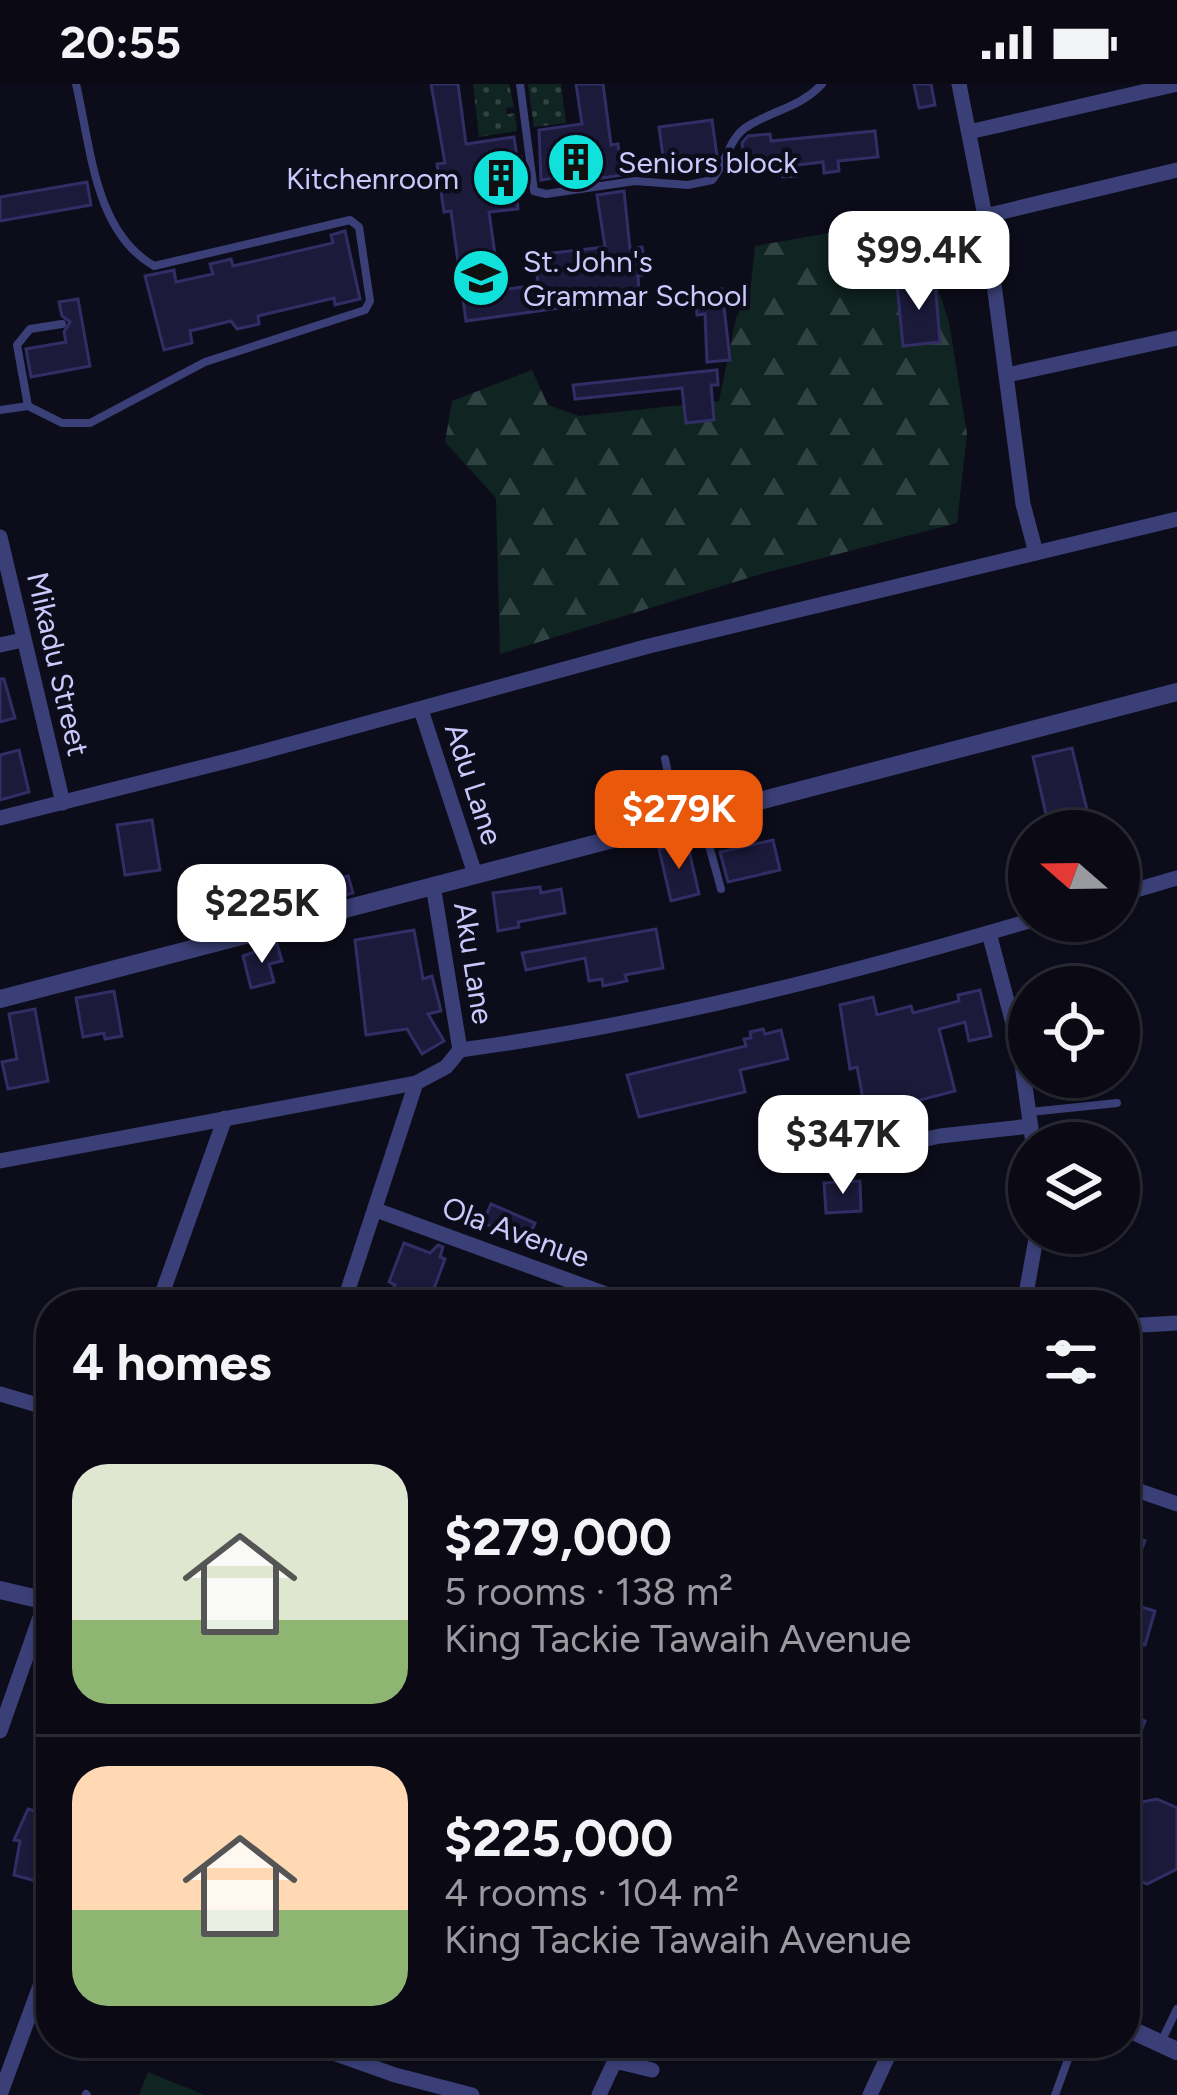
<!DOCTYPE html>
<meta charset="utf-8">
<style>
:root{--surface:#0a0914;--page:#13121d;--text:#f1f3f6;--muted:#999aa0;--line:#2a2a34;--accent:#ea580c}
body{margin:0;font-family:Figtree,sans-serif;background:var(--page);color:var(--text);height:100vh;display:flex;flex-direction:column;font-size:45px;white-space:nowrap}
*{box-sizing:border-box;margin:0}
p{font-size:39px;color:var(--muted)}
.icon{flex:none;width:66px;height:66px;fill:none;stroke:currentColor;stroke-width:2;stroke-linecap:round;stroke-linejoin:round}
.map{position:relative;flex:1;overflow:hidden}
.panel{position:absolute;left:36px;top:1206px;width:1104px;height:768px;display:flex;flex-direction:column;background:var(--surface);border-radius:48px;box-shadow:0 3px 9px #0004,0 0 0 3px var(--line)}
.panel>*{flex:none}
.needle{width:78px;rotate:290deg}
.fabs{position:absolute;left:1008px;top:726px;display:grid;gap:24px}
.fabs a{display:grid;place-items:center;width:132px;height:132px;border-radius:50%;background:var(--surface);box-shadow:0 3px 9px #0004,0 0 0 3px var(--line);font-size:60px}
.price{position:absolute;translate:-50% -102px;padding:0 27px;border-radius:24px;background:#fff;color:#222;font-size:39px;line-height:78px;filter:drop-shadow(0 3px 6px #0008)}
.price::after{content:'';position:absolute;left:50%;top:72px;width:36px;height:27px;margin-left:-18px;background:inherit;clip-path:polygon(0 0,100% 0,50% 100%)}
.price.on{background:var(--accent);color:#fff}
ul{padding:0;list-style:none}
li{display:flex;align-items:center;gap:36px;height:300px;padding:0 36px}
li+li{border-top:3px solid var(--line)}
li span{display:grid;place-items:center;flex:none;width:336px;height:240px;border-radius:36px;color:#555}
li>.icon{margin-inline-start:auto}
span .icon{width:144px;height:144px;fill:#fffc;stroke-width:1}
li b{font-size:51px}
h2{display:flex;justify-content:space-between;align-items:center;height:144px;padding:0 36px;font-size:51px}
.status{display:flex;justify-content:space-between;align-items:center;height:84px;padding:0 60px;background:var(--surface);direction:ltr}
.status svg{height:33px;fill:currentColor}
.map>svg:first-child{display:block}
.grass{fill:url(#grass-dots)}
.forest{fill:url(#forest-firs)}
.park{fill:#102421}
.building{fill:#1c1a3a;stroke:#312d65;stroke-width:3}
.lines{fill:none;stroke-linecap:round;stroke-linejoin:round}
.service{stroke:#3a4077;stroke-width:8}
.minor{stroke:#3a4077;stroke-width:15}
.tertiary{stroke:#3a4077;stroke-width:18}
.labels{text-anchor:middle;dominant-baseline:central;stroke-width:9;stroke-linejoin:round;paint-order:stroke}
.poi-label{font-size:30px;fill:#c9cafb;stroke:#0d0c1b;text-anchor:start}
.street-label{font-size:30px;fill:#c9cafb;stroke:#0d0c1b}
</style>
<div class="status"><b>20:55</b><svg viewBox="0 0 49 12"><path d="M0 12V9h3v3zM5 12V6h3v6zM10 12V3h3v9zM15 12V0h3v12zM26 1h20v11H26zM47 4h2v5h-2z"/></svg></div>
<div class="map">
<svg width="1177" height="2011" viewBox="0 0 1177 2011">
<defs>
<pattern id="grass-dots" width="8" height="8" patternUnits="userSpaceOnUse" patternTransform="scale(3)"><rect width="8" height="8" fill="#102421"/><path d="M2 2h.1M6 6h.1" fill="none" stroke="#314242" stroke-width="1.8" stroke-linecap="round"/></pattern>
<pattern id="forest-firs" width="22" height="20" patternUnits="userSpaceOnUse" patternTransform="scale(3)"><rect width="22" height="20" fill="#102421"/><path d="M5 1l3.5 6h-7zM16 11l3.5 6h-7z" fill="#314242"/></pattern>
</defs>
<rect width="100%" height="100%" fill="#0d0c1b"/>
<!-- grass -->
<g class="grass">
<polygon points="473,0 509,0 514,23 506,24 507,30 515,29 517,47 479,53"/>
<polygon points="528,0 561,0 566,39 534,43"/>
</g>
<!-- forest -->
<polygon class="forest" points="914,134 949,238 967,350 957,439 761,490 500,570 496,414 445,358 452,317 532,286 548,321 579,332 719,317 736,234 750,210 755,162"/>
<!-- park -->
<polygon class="park" points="148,1988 205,2011 139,2011"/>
<!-- building -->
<g class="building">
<polygon points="431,0 458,0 466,60 514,53 517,74 521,73 525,104 516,105 518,125 489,128 500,206 538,201 535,171 605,163 597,111 624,107 630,165 642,163 647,190 638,192 640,219 574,225 574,222 466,237 451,127 444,128 437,80 445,79"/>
<polygon points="576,0 603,0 611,61 618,60 622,91 595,95 594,88 541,96 539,46 582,40"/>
<polygon points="914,0 931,0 935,21 919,24"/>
<polygon points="712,36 717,72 713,80 665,87 659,43"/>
<polygon points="875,47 878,73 838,77 839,87 824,89 823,78 797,81 797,92 783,93 782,82 745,85 742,59 748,52 770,50 771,57"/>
<polygon points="87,98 91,121 0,137 0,113"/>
<polygon points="345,147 360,215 335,221 334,214 258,232 259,240 237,245 231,237 190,247 192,259 164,266 145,192 174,186 176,198 213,190 210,180 231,175 233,182 333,159 331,151"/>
<polygon points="935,197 940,258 903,262 897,201"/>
<polygon points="722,205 730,276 707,278 705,230 697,231 695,208"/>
<polygon points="78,215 90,282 31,293 26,265 66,258 64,248 70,238 62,232 59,218"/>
<polygon points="717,286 718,301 711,301 714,336 686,339 682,304 575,315 573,301"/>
<polygon points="0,595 4,595 15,634 0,638"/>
<polygon points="1072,664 1088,730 1048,739 1033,673"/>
<polygon points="19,666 29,708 0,716 0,671"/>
<polygon points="152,736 160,786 125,791 117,741"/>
<polygon points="773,756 780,786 728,798 720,768"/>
<polygon points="687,758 699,810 671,817 659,765"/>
<polygon points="348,792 353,809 326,816 321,800"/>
<polygon points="540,803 541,809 561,805 565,829 518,838 519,843 498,847 493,809"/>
<polygon points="656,845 663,884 625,891 627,897 603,902 602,895 589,897 585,874 526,886 522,869"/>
<polygon points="414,846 423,895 432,892 441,927 428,930 444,957 422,970 407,945 366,951 355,856"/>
<polygon points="277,860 282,877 269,880 274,898 251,904 243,872"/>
<polygon points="980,906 991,952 969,957 965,938 939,945 955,1007 901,1021 903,1036 868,1042 857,983 850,985 840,921 873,913 877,931 911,922 913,929 959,917 958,911"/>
<polygon points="114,907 122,952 105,955 104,949 83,953 76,914"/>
<polygon points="35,925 48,997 8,1005 2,978 17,975 9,930"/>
<polygon points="763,945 765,950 781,946 788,975 740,986 745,1008 639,1033 627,991 746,962 744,955 751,954 750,948"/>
<polygon points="860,1097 861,1127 826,1129 824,1099"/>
<polygon points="491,1120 535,1139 527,1157 483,1139"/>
<polygon points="404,1159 430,1169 438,1161 443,1163 440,1173 445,1175 429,1218 392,1207 395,1201 389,1198"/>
<polygon points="1125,1450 1145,1457 1135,1482 1125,1478"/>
<polygon points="1138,1522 1155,1527 1145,1561 1128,1555"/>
<polygon points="1125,1628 1145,1637 1126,1686 1125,1685"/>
<polygon points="1157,1715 1177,1724 1177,1785 1147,1800 1125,1790 1125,1728 1131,1720"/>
<polygon points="28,1725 51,1732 51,1784 46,1800 14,1791 20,1757 14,1756"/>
</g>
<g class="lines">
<!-- service -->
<g class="service">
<path d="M520 0 534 107 546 110 635 97 688 101 712 96C726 80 729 53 748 42 774 26 801 23 822 0"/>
<polyline points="28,322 17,261 30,245 62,240"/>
<path d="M0 326 28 322 62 339H90L205 278 365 226 370 217 359 143 350 136 154 182C94 147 91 63 76 0"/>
<polyline points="665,675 678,736"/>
<polyline points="701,732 721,805"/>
<polyline points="1030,1028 1117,1019"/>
<polyline points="1161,1958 1177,1925"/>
<polyline points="86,2010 87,2011"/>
<polyline points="1055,2011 1074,1959"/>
</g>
<!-- minor -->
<g class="minor">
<polyline points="959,0 985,132 1023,420 1036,469"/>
<polyline points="969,48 1177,0"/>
<polyline points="985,132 1177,86"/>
<polyline points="1007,291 1177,254"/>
<polyline points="0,453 63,719"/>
<polyline points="0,561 23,556"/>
<polyline points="421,626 475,790"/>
<polyline points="0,734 239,674 649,562 1177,435"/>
<polyline points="433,801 460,966"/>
<polyline points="1119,811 1177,794"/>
<polyline points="989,849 1020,966 1033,1059"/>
<polyline points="766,1071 831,1076 940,1052 1031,1042"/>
<path d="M0 1077 416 999 446 983 460 966C653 940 842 892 1029 837"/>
<polyline points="376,1126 636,1221"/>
<polyline points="158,1221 225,1034"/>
<polyline points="343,1221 416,999"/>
<polyline points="1024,1221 1037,1149"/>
<polyline points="1125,1242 1177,1239"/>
<polyline points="0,1310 51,1325"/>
<polyline points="1125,1402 1177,1420"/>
<polyline points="0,1647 51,1502"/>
<polyline points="305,1959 395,1991 472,2011"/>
<polyline points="0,2011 51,1872"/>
<polyline points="599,2011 613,1981 619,1978 652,1986"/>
<polyline points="870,2011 894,1959"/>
</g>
<!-- tertiary -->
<g class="tertiary">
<polyline points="0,915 1177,608"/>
<polyline points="0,1506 51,1518"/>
<polyline points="1125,1943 1177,1967"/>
</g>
</g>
<!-- icons -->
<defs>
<symbol id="building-disc" viewBox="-11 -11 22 22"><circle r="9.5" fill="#10e1da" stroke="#0d0c1b"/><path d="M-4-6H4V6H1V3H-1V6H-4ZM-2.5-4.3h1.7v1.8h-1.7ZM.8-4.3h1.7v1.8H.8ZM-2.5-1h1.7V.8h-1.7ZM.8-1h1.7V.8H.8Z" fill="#111"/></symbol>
<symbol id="school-disc" viewBox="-11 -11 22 22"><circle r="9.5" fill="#10e1da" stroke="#0d0c1b"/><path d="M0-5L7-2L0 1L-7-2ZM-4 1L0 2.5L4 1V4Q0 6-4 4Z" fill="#111"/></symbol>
</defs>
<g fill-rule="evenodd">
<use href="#building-disc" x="543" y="45" width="66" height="66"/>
<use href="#building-disc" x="468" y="61" width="66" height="66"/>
<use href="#school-disc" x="448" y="161" width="66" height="66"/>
</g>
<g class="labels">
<!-- poi labels -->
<g class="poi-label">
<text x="618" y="78">Seniors block</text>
<text x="459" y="94" text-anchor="end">Kitchenroom</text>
<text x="523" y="177">St. John's<tspan x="523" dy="34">Grammar School</tspan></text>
</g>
<!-- street labels -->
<g class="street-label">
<text transform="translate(58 580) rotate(77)">Mikadu Street</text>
<text transform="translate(474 700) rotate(72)">Adu Lane</text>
<text transform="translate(474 879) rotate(81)">Aku Lane</text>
<text transform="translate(516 1148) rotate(20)">Ola Avenue</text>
</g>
</g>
</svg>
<div class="fabs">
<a><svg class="needle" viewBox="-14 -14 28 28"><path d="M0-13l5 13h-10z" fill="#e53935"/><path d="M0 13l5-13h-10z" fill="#999aa0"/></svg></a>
<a><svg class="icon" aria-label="locate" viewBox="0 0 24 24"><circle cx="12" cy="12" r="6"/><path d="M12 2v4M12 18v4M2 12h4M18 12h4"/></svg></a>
<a><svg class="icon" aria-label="layers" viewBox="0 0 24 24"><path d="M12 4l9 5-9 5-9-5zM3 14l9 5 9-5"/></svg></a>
</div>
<b class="price" style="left:919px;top:229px">$99.4K</b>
<b class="price on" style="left:679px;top:788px">$279K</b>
<b class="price" style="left:262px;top:882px">$225K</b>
<b class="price" style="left:843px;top:1113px">$347K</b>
<section class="panel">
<h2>4 homes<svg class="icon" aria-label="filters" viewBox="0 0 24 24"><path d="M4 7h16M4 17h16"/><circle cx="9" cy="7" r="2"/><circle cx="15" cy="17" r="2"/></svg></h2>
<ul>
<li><span style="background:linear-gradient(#dfe7d0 65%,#8fb573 0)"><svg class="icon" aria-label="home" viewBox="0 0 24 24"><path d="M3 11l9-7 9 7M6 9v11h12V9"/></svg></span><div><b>$279,000</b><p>5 rooms · 138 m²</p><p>King Tackie Tawaih Avenue</p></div></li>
<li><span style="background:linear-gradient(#ffd9b3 60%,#8fb573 0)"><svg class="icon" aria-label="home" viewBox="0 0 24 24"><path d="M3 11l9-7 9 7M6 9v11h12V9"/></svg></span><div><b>$225,000</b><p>4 rooms · 104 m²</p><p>King Tackie Tawaih Avenue</p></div></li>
</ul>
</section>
</div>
